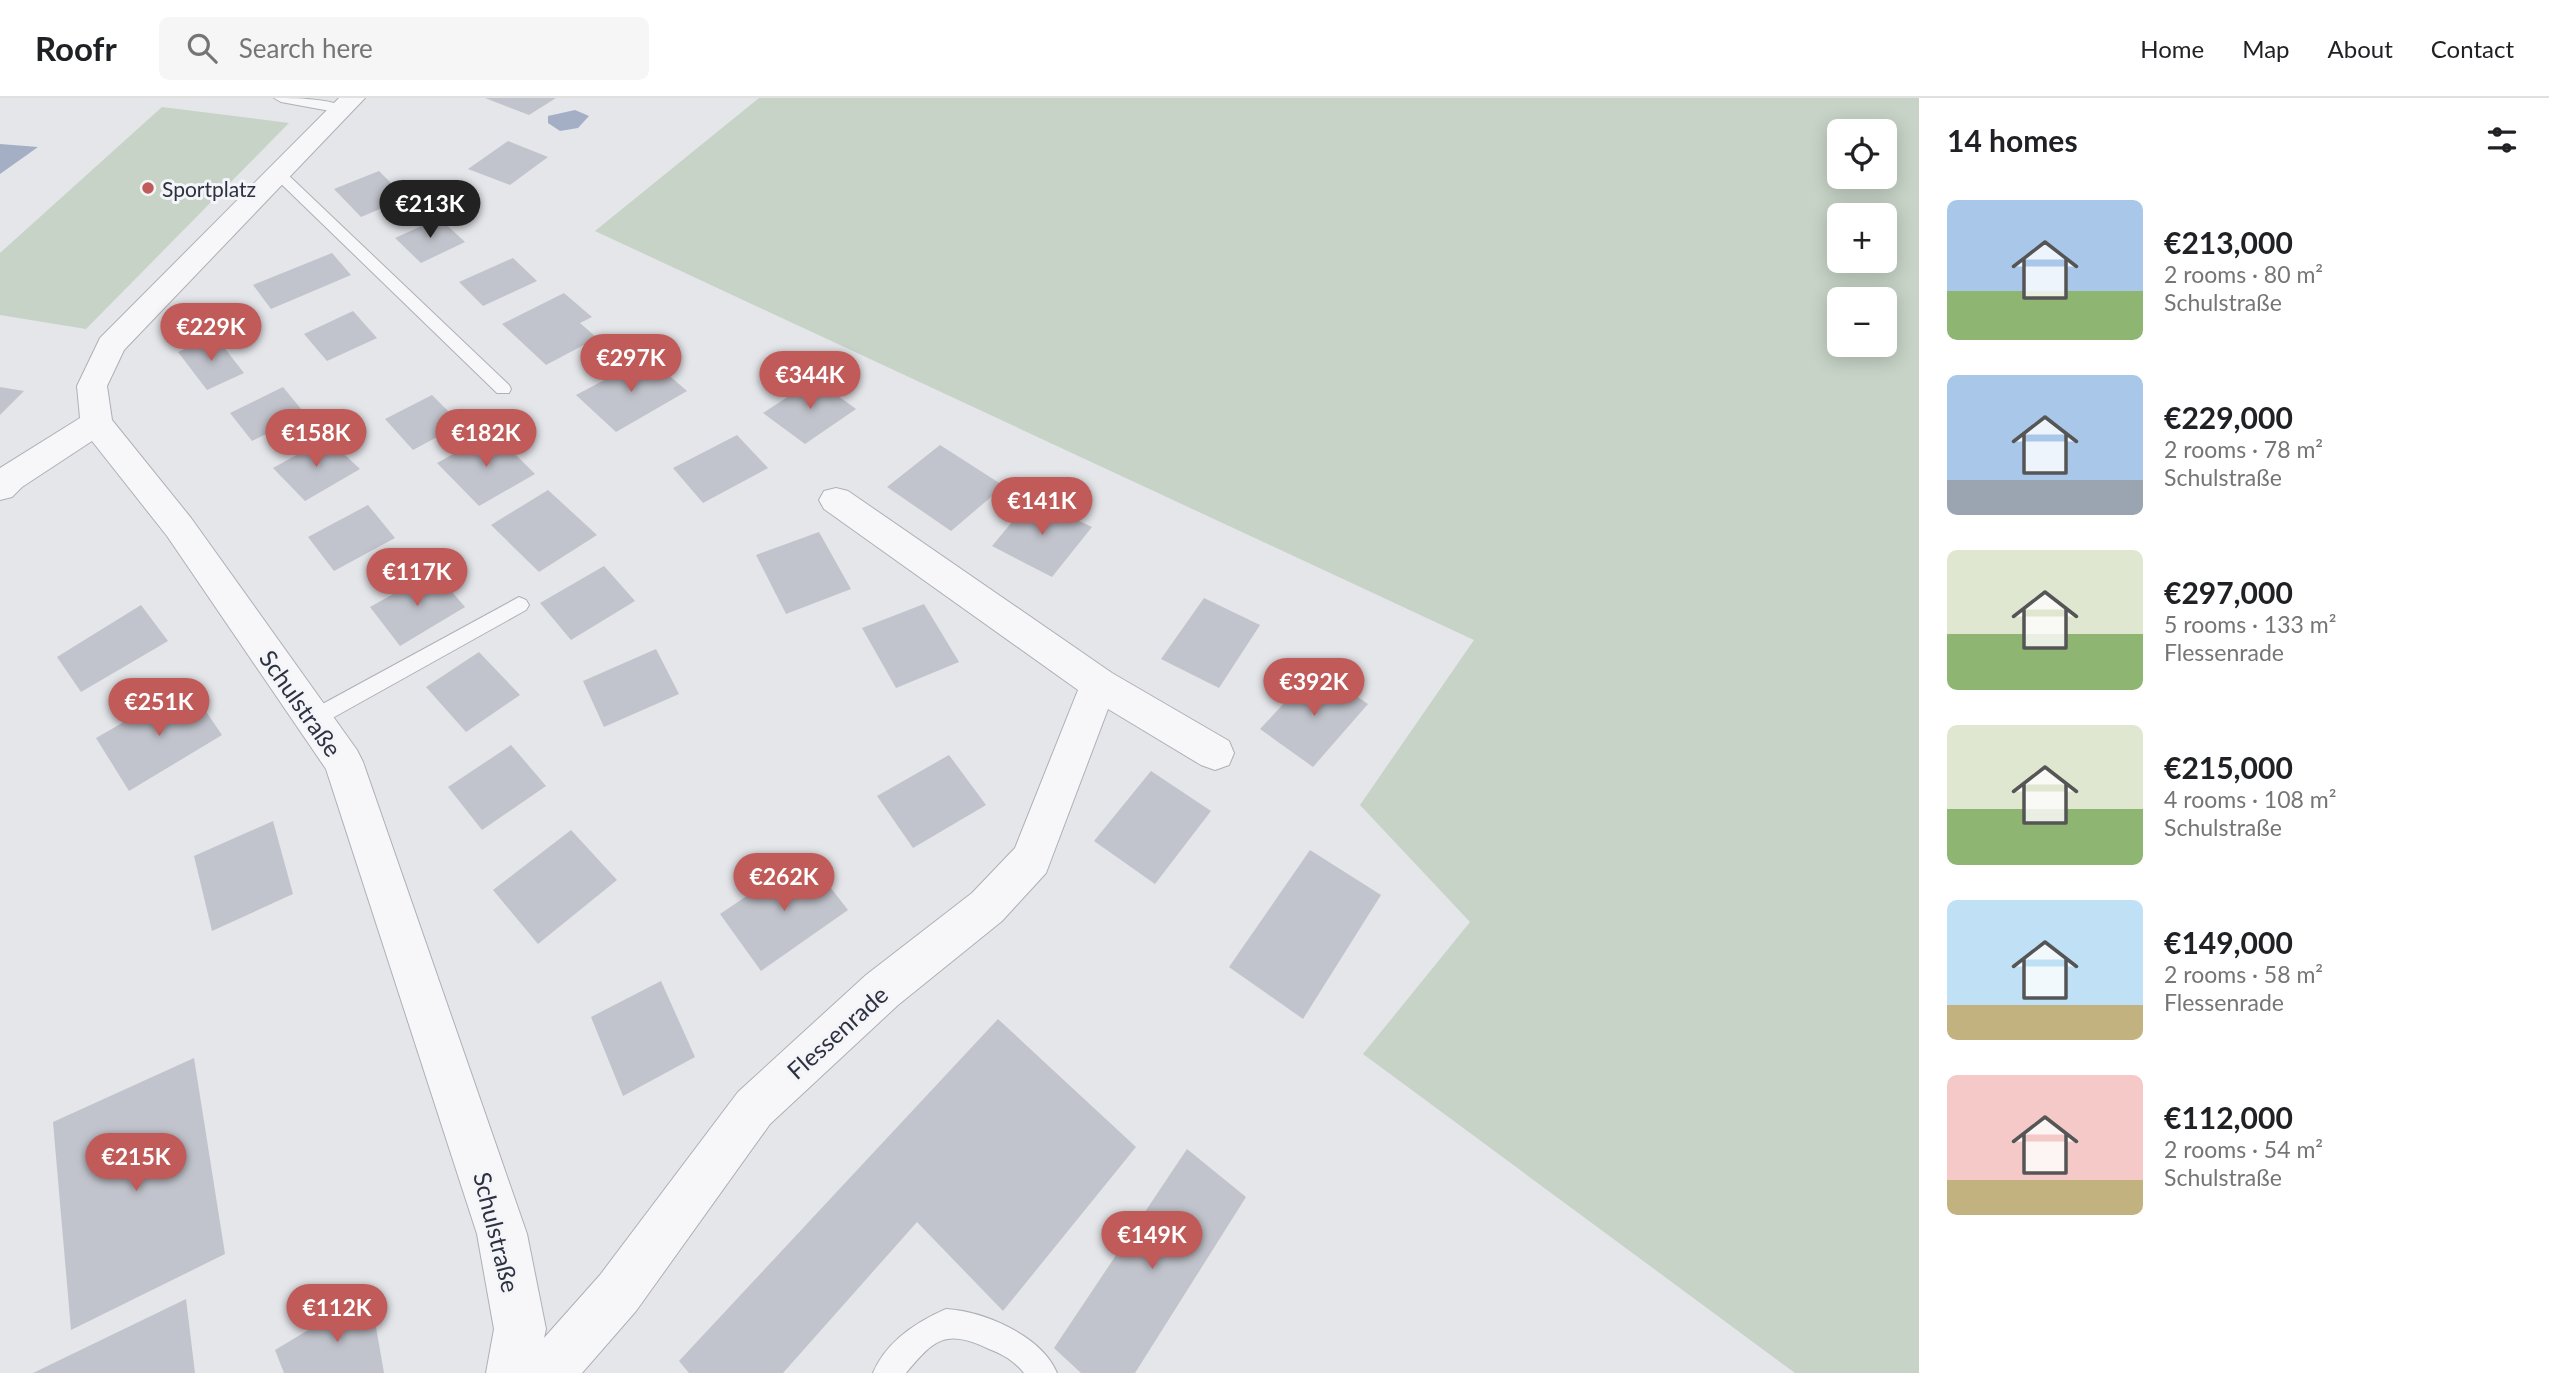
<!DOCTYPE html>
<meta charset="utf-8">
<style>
:root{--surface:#fff;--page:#f6f6f6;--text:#202124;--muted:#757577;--line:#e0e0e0;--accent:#c05b59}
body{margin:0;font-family:Lato,sans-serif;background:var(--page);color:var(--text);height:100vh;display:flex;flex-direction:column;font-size:26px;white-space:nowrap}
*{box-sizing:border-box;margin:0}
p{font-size:23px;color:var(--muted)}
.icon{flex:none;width:38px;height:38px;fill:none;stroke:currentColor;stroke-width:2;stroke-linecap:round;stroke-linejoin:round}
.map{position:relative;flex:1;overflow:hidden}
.drawer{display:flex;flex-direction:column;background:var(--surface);width:630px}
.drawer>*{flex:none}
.tools{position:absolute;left:1827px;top:21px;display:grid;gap:14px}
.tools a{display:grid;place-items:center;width:70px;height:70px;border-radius:10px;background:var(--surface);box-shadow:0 4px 18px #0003;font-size:35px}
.price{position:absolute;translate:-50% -60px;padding:0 16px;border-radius:24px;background:var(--accent);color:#fff;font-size:23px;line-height:46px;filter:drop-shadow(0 2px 4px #0008)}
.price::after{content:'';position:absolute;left:50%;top:42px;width:21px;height:16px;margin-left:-10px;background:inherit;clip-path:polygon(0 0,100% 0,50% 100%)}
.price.active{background:#222;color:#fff}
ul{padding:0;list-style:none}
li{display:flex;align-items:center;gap:21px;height:175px;padding:0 28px}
li span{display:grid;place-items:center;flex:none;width:196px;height:140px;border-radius:10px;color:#555}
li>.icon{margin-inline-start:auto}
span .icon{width:84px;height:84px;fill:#fffc;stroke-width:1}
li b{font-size:30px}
h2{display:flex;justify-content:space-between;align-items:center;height:84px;padding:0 28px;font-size:30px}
header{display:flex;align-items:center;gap:42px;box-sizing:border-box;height:98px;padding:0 35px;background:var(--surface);border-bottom:2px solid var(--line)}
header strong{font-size:33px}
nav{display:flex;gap:38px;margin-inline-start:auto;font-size:24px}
.search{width:490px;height:63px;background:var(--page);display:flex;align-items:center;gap:18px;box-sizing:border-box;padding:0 24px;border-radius:10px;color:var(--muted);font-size:26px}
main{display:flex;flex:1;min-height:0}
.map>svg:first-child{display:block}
.green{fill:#c7d3c6;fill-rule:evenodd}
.water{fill:#a4afc6}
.building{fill:#c2c4cd}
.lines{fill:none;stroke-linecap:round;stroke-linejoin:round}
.service-casing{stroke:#adb0b7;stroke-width:2}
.minor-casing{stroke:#adb0b7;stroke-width:2}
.service{fill:#f7f7f9;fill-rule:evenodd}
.minor{fill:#f7f7f9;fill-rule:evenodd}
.poi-dot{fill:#c05b59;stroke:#f4f5f8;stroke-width:2.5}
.labels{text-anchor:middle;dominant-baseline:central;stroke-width:6;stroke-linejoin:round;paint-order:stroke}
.far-poi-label{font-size:21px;fill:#2e3141;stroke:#f4f5f8;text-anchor:start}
.street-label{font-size:24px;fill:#2e3141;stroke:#f4f5f8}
</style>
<header>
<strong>Roofr</strong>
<div class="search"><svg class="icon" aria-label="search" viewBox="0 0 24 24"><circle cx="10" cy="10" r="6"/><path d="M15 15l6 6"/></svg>Search here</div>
<nav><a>Home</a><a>Map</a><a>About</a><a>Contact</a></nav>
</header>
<main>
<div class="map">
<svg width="1919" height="1275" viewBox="0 0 1919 1275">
<rect width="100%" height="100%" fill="#e4e6ea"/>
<!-- green -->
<g class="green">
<path d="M759 0H1919V1275H1795L1363 956 1470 824 1360 707 1474 542 595 133ZM1839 33H1885V79H1839ZM1839 117H1885V163H1839ZM1839 201H1885V247H1839Z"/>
<polygon points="162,9 289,25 86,231 0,217 0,155"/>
</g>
<!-- water -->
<g class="water">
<polygon points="575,12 589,18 578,30 560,33 548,25 548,18"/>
<polygon points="0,46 38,49 0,76"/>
</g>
<!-- building -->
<g class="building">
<polygon points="485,0 556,0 529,17"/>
<polygon points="508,43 548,59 510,87 468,71"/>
<polygon points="379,73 406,100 361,119 334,91"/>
<polygon points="439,120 465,144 421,165 395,140"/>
<polygon points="332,155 351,177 271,211 253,187"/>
<polygon points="513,160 537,183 483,208 459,184"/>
<polygon points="564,195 592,219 580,225 597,240 546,267 502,226"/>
<polygon points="353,213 377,240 327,263 304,236"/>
<polygon points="215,238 244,275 207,292 178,254"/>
<polygon points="648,259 687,293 616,334 576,297"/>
<polygon points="815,281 856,311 805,346 763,315"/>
<polygon points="0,289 24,293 0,317"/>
<polygon points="283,289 306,317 252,343 230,315"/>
<polygon points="432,297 461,326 413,352 385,321"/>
<polygon points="493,334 535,376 479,408 437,365"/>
<polygon points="737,337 768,370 703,405 673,370"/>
<polygon points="327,340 360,371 305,403 273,370"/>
<polygon points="940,347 1004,388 951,433 887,389"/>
<polygon points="548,392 597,437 539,474 491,427"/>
<polygon points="1032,400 1092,429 1052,479 992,448"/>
<polygon points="368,407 395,440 334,473 308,439"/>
<polygon points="819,434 851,491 786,516 756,457"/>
<polygon points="604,468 635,503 571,542 540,505"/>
<polygon points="434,473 465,509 400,548 370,509"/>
<polygon points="1204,500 1260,527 1219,590 1161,561"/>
<polygon points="924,506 959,564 896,590 862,530"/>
<polygon points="141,507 168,543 81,594 57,559"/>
<polygon points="656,551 679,596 604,629 583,583"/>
<polygon points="479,554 520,597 466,634 426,589"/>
<polygon points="1316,571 1368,606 1313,669 1260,631"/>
<polygon points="188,587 222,637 129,693 96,640"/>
<polygon points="511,647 546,688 482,732 448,689"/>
<polygon points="949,657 986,707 913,750 877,698"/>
<polygon points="1151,673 1211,713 1155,786 1094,743"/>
<polygon points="273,723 293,796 212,833 194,758"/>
<polygon points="571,732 617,782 538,846 493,792"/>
<polygon points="1310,752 1381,797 1303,921 1229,869"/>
<polygon points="806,758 848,812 761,873 720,816"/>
<polygon points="661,883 695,959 623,998 591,919"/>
<polygon points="998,921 1136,1049 1003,1213 917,1124 783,1275 689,1275 679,1263"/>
<polygon points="194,960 225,1156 71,1232 53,1024"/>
<polygon points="1187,1051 1246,1099 1135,1275 1081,1275 1054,1250"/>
<polygon points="370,1195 384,1275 284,1275 275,1252"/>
<polygon points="186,1201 195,1275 33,1275"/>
</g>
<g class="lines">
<defs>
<g id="service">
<path d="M274 0C293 0 333 0 348 11L341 15 281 4Z"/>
<polygon points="278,71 283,72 509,287 511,291 509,295 497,295 273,78 271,75"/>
<polygon points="519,499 526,502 529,507 526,512 320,627 313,630 306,627 303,621 306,615"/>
<path d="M946 1211C984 1213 1042 1238 1057 1275H1024C1013 1262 1004 1257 989 1251 946 1231 935 1240 906 1275H873C886 1244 916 1224 946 1211Z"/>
</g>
<polygon id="minor" points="339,0 365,0 124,252 107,288 112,322 191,420 357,652 363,664 527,1136 546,1231 544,1240 600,1177 738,994 866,877 972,795 1015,750 1078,592 824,411 819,402 824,393 836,390 848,393 1112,575 1229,643 1234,655 1229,667 1215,672 1201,667 1108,611 1046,775 1002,823 898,907 770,1026 636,1213 582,1275 486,1275 494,1231 477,1136 326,671 167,438 92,343 22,389 12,399 0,402 0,370 80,320 77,288 100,240"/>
</defs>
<!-- service casing -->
<use href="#service" class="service-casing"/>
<!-- minor casing -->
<use href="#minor" class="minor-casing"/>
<!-- service -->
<use href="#service" class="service"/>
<!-- minor -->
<use href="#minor" class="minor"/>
</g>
<!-- markers -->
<circle class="poi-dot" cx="148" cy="90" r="7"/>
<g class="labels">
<!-- far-poi labels -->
<g class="far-poi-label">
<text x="162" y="90">Sportplatz</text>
</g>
<!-- street labels -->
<g class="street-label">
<text transform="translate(301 605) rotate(55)">Schulstraße</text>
<text transform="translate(837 934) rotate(-42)">Flessenrade</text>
<text transform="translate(497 1134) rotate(76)">Schulstraße</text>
</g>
</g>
</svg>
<div class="tools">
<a><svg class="icon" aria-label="locate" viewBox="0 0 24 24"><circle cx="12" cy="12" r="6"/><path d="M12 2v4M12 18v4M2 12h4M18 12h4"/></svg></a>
<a>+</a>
<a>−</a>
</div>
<b class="price active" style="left:430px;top:142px">€213K</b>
<b class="price" style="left:211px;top:265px">€229K</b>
<b class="price" style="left:631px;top:296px">€297K</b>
<b class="price" style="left:810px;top:313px">€344K</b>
<b class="price" style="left:316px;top:371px">€158K</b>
<b class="price" style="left:486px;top:371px">€182K</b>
<b class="price" style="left:1042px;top:439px">€141K</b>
<b class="price" style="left:417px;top:510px">€117K</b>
<b class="price" style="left:1314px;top:620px">€392K</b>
<b class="price" style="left:159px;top:640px">€251K</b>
<b class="price" style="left:784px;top:815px">€262K</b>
<b class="price" style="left:136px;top:1095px">€215K</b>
<b class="price" style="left:1152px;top:1173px">€149K</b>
<b class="price" style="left:337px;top:1246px">€112K</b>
</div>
<section class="drawer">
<h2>14 homes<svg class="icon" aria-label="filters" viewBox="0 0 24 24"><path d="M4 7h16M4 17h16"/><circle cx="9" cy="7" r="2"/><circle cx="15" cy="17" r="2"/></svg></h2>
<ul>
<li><span style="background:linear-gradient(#a9c7e8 65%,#8fb573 0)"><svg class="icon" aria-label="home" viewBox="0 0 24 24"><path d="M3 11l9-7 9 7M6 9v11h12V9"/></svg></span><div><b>€213,000</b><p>2 rooms · 80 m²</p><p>Schulstraße</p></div></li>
<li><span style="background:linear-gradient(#a9c7e8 75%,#9aa5b1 0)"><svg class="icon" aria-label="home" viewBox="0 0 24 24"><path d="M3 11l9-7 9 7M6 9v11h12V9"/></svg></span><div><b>€229,000</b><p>2 rooms · 78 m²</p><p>Schulstraße</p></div></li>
<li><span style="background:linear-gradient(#dfe7d0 60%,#8fb573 0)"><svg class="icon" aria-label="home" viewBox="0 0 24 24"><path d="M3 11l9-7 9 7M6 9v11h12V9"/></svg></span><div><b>€297,000</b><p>5 rooms · 133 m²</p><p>Flessenrade</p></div></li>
<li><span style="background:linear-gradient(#dfe7d0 60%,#8fb573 0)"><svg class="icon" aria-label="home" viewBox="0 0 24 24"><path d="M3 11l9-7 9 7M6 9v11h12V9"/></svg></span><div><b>€215,000</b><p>4 rooms · 108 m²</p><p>Schulstraße</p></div></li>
<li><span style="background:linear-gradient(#bfe0f5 75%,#c2b280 0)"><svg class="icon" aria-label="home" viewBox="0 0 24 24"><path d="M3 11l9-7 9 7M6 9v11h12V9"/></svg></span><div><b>€149,000</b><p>2 rooms · 58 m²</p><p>Flessenrade</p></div></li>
<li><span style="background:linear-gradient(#f6c9c9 75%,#c2b280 0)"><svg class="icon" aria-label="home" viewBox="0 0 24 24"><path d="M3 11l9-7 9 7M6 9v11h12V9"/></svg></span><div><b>€112,000</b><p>2 rooms · 54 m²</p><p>Schulstraße</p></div></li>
</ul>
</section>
</main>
